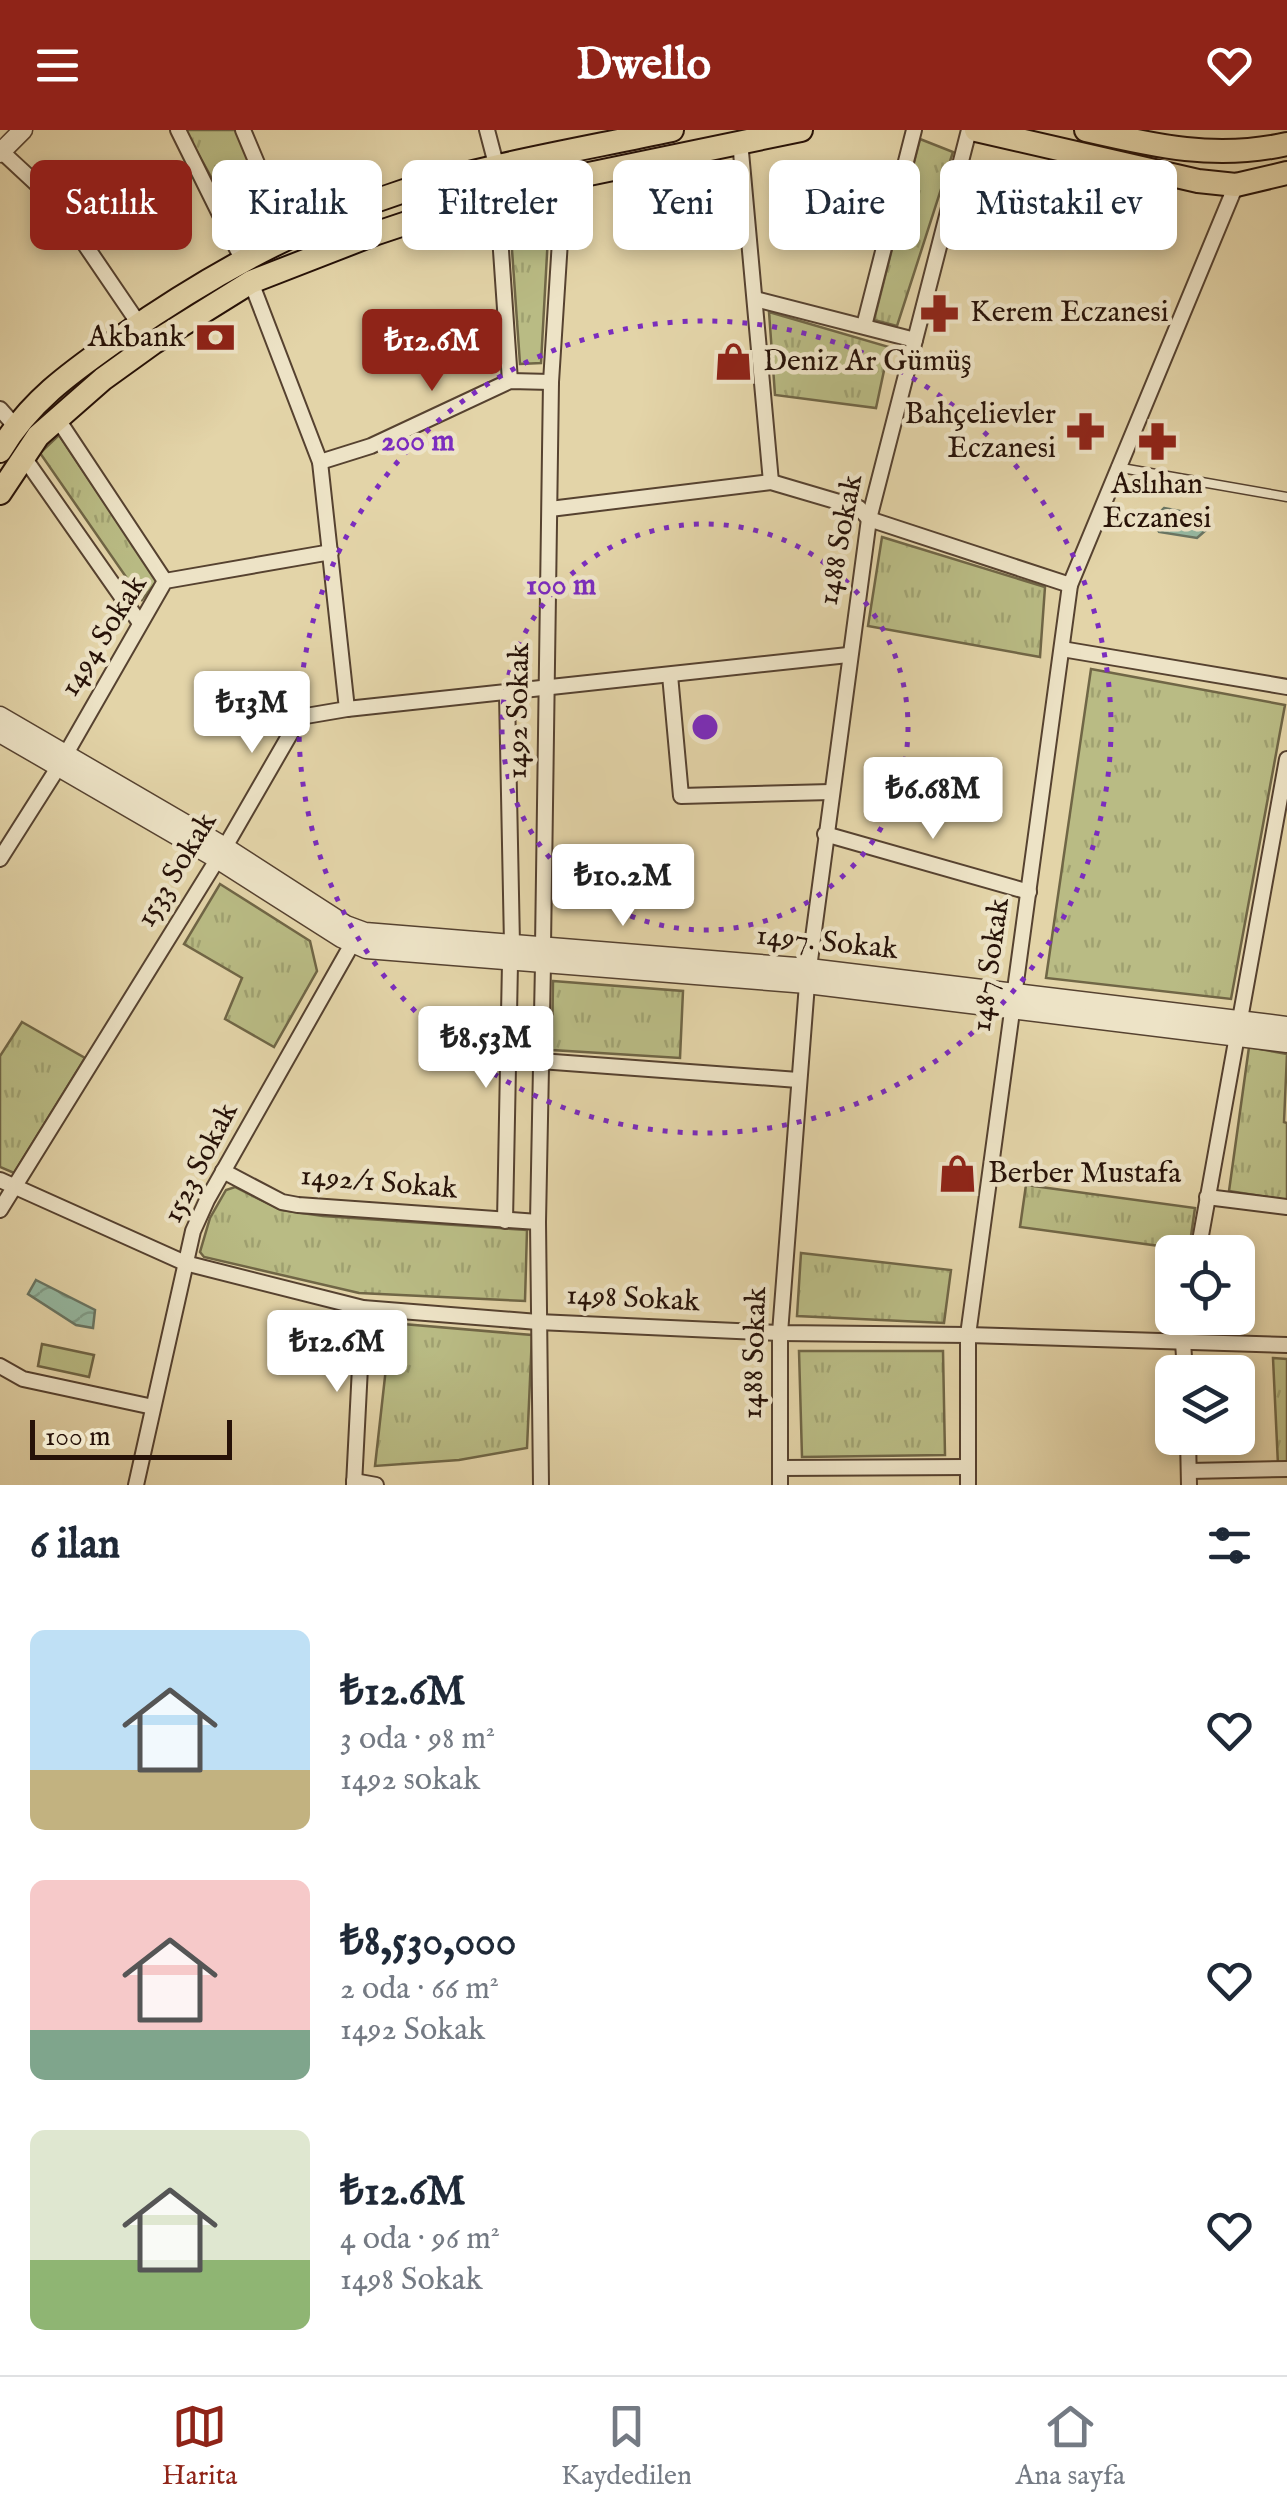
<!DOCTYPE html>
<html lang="tr">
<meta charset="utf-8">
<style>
:root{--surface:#fff;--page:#f6f6f7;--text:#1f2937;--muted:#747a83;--line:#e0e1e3;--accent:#8f2418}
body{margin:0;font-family:"IM FELL English",serif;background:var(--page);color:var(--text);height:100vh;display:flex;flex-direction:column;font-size:38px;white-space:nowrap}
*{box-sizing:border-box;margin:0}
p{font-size:32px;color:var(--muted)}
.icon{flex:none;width:55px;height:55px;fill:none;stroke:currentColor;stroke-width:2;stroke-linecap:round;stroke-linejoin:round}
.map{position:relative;height:1355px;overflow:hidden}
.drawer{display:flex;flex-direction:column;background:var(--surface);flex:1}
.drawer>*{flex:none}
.guide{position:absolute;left:30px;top:30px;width:1228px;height:90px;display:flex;gap:20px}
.fabs{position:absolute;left:1155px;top:1105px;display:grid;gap:20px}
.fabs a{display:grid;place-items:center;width:100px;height:100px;border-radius:15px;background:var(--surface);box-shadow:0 5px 15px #0003;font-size:50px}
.scale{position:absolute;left:30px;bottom:25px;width:202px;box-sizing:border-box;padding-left:10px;border:5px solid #271208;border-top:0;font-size:28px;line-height:35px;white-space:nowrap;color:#271208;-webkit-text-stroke:8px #ede3c6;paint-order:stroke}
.price{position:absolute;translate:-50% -85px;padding:0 22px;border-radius:10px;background:#fff;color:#222;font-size:32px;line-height:65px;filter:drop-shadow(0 2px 5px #0008)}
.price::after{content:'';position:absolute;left:50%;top:60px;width:30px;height:22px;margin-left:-15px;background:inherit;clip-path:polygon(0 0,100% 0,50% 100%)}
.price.on{background:var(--accent);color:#fff}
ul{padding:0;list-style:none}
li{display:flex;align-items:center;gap:30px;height:250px;padding:0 30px}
li span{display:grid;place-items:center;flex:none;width:280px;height:200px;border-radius:15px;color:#555}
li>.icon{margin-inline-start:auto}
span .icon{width:120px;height:120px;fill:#fffc;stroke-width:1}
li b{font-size:42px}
h2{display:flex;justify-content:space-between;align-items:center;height:120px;padding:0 30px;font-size:42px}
.pill{padding:0 35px;border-radius:15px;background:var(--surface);box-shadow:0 5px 15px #0003;font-size:35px;line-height:90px}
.pill.on{background:var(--accent);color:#fff}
header{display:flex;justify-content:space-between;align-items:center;height:130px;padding:0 30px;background:var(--accent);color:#fff;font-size:45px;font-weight:700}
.tab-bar{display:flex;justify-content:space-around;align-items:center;height:140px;border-top:2px solid var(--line);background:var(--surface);font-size:28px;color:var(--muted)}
.tab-bar a{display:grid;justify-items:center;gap:5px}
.tab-bar .on{color:var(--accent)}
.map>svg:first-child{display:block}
.grass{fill:url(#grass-tufts);stroke:#706646;stroke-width:2.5}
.garden{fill:#b9bb84;stroke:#706646;stroke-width:2.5}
.water{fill:url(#water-waves);stroke:#6a7664;stroke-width:2.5}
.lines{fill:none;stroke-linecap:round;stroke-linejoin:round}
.service-casing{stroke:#564230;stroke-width:11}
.minor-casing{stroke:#564230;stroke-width:18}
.tertiary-casing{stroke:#564230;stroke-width:21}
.primary-casing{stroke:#271208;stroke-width:26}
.service{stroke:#ede3c6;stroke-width:8}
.minor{stroke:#ede3c6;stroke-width:14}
.tertiary{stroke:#ede3c6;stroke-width:18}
.primary{stroke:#e3d4a8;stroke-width:22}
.ring{fill:none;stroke:#7b2cbf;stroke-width:5;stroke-dasharray:5 10}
.labels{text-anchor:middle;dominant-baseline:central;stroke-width:9;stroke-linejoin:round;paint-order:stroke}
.poi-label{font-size:30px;fill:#271208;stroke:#ede3c6;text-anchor:start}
.street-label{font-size:30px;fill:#271208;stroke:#ede3c6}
.centre{fill:#7b2cbf;stroke:#ede3c6;stroke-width:5}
.ring-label{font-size:30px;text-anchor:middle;font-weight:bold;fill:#7b2cbf;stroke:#ede3c6;stroke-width:9;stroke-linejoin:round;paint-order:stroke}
</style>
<header><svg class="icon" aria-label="menu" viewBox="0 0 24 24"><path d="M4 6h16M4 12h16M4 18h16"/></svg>Dwello<svg class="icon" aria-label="heart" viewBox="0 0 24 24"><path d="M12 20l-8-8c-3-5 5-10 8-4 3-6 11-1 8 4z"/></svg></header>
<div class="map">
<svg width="1287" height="1355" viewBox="0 0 1287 1355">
<defs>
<pattern id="grass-tufts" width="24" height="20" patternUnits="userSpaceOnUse" patternTransform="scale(2.5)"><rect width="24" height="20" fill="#b9bb84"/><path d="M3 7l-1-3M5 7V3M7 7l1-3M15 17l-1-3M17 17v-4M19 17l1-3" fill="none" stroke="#9fa070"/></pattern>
<pattern id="water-waves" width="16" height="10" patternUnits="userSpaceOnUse" patternTransform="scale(2.5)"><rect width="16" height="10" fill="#96b9a2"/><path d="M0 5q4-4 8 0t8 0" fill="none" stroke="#819e8a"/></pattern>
</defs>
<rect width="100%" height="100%" fill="#e3d4a8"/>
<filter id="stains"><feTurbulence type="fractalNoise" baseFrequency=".002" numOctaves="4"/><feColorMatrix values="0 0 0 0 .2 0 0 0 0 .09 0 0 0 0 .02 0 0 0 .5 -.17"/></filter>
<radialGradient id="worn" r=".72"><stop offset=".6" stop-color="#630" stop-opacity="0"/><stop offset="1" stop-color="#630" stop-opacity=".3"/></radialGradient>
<!-- grass -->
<g class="grass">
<polygon points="185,0 238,0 277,96 246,110"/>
<polygon points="920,9 953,22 897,196 874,190"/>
<polygon points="550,70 541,233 520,234 509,77"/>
<polygon points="769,182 889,217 876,278 775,265"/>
<polygon points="59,305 157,451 142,470 40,323"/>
<polygon points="882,407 1045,457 1040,527 868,496"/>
<polygon points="1091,539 1285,575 1231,869 1046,848"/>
<polygon points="220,754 310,811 317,841 274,917 225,889 242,848 184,814"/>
<polygon points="553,851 683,861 680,928 552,920"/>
<polygon points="22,892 85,928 14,1043 0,1037 0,926"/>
<polygon points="1249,917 1287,924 1284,992 1287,993 1287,1070 1229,1061"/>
<polygon points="1026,1055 1195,1078 1189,1120 1020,1097"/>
<polygon points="235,1057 281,1080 323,1086 527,1100 525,1171 359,1163 204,1127 200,1122 210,1088 226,1060"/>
<polygon points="801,1123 951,1140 944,1193 797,1186"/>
<polygon points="391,1193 532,1205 527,1318 459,1330 375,1336"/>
<polygon points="799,1221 943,1221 945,1325 802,1327"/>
<polygon points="1273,1228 1287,1229 1287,1334 1278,1335"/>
</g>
<!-- garden -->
<polygon class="garden" points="42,1214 94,1225 89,1247 38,1236"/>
<!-- water -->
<g class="water">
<polygon points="1164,378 1201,385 1206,400 1197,408 1159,402 1154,388"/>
<polygon points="36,1150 95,1180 93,1198 76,1195 28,1164"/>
</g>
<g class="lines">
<defs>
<polyline id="service" points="1116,337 1287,367"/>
<g id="minor">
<polyline points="178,0 242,129"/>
<polyline points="243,0 288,107"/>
<polyline points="487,0 497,38"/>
<polyline points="740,11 771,352"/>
<polyline points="1,21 56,72 139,194"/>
<polyline points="497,63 510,251"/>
<polyline points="755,169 915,210"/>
<polyline points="864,196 914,0"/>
<polyline points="0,279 15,296"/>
<polyline points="57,288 165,451"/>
<polyline points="23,326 140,493"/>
<polyline points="320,332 371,316 510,251 551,252"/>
<polyline points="550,379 771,352 859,378 869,389 1070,455"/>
<polyline points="1062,519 1287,557"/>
<polyline points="670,545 681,666 831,662"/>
<polyline points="507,564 512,814"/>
<polyline points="347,579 848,525"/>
<polyline points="825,704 1029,762"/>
<polyline points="0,729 59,636 165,451 331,422"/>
<polyline points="543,816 551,252 564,48"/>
<polyline points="809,838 869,389 969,0"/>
<polyline points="540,931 798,950"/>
<polyline points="223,1041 282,1072 298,1075 538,1092"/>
<polyline points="0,1050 185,1133 363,1178 538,1192 780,1203 968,1205 1287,1215"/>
<polyline points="1207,1067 1287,1077"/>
<polyline points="0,1080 225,717 300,587 347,579 320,332 251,152"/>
<polyline points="505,1091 510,833"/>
<polyline points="1198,1122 1287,629"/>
<polyline points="0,1236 23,1249 153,1277"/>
<polyline points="1185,1242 1183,1212 1187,1188"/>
<polyline points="1188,1308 1189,1355"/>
<polyline points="780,1338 968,1337"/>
<polyline points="1189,1341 1287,1339"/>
<polyline points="354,1351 376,1355"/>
<polyline points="136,1355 193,1101 207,1070 352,814"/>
<polyline points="354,1355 363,1178"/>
<polyline points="541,1355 538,1092 543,834"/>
<polyline points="780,1355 780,1203 807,854"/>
<polyline points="968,1355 968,1205 1070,455 1236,55"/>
</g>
<g id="tertiary">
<polyline points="0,23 23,0"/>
<polyline points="0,586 225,717 346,795 365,802 809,838 1287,896"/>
<polyline points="0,603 217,729 341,808 366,819 807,854 1287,913"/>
</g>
<g id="primary">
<polyline points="976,0 1198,51 1236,55 1287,43"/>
<path d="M1086 0C1155 16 1216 30 1287 14"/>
<path d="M0 321C30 270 73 241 121 207 208 146 302 94 404 61 491 34 583 19 672 0"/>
<polyline points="0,363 38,306 103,249 153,213 251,152 377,103 497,63 801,0"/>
</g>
</defs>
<!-- service casing -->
<use href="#service" class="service-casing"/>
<!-- minor casing -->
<use href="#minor" class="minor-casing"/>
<!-- tertiary casing -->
<use href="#tertiary" class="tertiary-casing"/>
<!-- primary casing -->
<use href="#primary" class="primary-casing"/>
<!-- service -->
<use href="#service" class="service"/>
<!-- minor -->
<use href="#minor" class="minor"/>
<!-- tertiary -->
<use href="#tertiary" class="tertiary"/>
<!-- primary -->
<use href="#primary" class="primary"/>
</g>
<!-- distance rings -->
<g class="ring">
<circle cx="705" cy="597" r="203"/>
<circle cx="705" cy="597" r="406"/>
</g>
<!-- icons -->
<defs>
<symbol id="pharmacy-bare" viewBox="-9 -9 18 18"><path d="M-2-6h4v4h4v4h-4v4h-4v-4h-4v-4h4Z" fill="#8f2418" stroke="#ede3c6" stroke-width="2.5" paint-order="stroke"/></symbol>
<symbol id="bank-bare" viewBox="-9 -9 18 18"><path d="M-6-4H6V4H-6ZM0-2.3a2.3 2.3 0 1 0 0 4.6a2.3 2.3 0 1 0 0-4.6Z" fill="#8f2418" stroke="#ede3c6" stroke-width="2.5" paint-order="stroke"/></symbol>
<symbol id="shop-bare" viewBox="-9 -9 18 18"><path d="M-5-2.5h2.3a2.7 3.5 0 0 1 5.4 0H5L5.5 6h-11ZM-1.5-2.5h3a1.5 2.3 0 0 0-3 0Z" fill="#8f2418" stroke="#ede3c6" stroke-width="2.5" paint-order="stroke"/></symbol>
</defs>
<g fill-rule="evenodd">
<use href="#pharmacy-bare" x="912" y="156" width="55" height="55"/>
<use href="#bank-bare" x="188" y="180" width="55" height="55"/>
<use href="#shop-bare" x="706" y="204" width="55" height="55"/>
<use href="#pharmacy-bare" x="1058" y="274" width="55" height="55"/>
<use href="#pharmacy-bare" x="1130" y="284" width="55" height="55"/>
<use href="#shop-bare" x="930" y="1016" width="55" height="55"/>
</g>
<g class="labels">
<!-- poi labels -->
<g class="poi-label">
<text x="970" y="183">Kerem Eczanesi</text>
<text x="185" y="208" text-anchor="end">Akbank</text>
<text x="763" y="232">Deniz Ar Gümüş</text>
<text x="1056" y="285" text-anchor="end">Bahçelievler<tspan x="1056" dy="34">Eczanesi</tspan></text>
<text x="1157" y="355" text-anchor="middle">Aslıhan<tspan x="1157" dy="34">Eczanesi</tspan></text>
<text x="988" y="1044">Berber Mustafa</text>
</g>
<!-- street labels -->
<g class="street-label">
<text transform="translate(841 410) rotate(-79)">1488 Sokak</text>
<text transform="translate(104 506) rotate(-58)">1494 Sokak</text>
<text transform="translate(519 581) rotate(-89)">1492 Sokak</text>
<text transform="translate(177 740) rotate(-59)">1533 Sokak</text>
<text transform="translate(827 813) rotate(6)">1497. Sokak</text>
<text transform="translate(991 835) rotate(-82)">1487 Sokak</text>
<text transform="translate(201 1033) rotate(-63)">1523 Sokak</text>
<text transform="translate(379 1053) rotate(5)">1492/1 Sokak</text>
<text transform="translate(633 1169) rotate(3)">1498 Sokak</text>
<text transform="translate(755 1223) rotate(-88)">1488 Sokak</text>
</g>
</g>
<circle cx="705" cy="597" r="15" class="centre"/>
<g class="ring-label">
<text x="418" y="320">200 m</text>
<text x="561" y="464">100 m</text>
</g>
<rect width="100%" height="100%" filter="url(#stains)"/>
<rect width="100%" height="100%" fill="url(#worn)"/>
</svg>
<div class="fabs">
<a><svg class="icon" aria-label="locate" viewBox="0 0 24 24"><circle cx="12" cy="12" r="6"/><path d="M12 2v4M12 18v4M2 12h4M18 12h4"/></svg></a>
<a><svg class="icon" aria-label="layers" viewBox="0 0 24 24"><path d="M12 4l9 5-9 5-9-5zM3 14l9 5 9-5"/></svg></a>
</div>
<div class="scale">100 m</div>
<b class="price on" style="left:432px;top:264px">₺12.6M</b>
<b class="price" style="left:252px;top:626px">₺13M</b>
<b class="price" style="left:933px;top:712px">₺6.68M</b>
<b class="price" style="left:623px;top:799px">₺10.2M</b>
<b class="price" style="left:486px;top:961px">₺8.53M</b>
<b class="price" style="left:337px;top:1265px">₺12.6M</b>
<div class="guide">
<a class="pill on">Satılık</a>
<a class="pill">Kiralık</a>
<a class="pill">Filtreler</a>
<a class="pill">Yeni</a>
<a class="pill">Daire</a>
<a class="pill">Müstakil ev</a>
</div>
</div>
<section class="drawer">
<h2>6 ilan<svg class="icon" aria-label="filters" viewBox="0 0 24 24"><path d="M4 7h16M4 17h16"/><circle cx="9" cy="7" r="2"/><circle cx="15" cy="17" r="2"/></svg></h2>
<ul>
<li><span style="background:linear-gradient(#bfe0f5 70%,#c2b280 0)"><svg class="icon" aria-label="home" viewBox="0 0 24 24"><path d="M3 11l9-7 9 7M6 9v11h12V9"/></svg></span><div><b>₺12.6M</b><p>3 oda · 98 m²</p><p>1492 sokak</p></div><svg class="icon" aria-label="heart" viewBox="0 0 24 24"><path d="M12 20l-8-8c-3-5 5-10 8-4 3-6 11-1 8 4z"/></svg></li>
<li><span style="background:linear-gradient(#f6c9c9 75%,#7fa58c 0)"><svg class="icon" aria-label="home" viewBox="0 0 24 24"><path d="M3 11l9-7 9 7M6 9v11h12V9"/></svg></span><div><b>₺8,530,000</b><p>2 oda · 66 m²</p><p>1492 Sokak</p></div><svg class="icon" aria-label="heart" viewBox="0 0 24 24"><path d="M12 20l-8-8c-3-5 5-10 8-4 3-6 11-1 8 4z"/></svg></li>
<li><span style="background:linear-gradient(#dfe7d0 65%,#8fb573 0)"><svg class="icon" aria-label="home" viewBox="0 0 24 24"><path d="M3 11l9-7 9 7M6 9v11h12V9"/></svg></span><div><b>₺12.6M</b><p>4 oda · 96 m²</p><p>1498 Sokak</p></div><svg class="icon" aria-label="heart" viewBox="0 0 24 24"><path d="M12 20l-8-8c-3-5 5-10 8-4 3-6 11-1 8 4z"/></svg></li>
</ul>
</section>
<nav class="tab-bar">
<a class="on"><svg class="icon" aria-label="map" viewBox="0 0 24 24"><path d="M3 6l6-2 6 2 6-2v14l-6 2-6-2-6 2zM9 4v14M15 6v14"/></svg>Harita</a>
<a><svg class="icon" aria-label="saved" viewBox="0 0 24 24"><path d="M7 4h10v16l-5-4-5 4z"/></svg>Kaydedilen</a>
<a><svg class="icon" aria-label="home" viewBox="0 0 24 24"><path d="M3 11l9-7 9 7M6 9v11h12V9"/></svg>Ana sayfa</a>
</nav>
